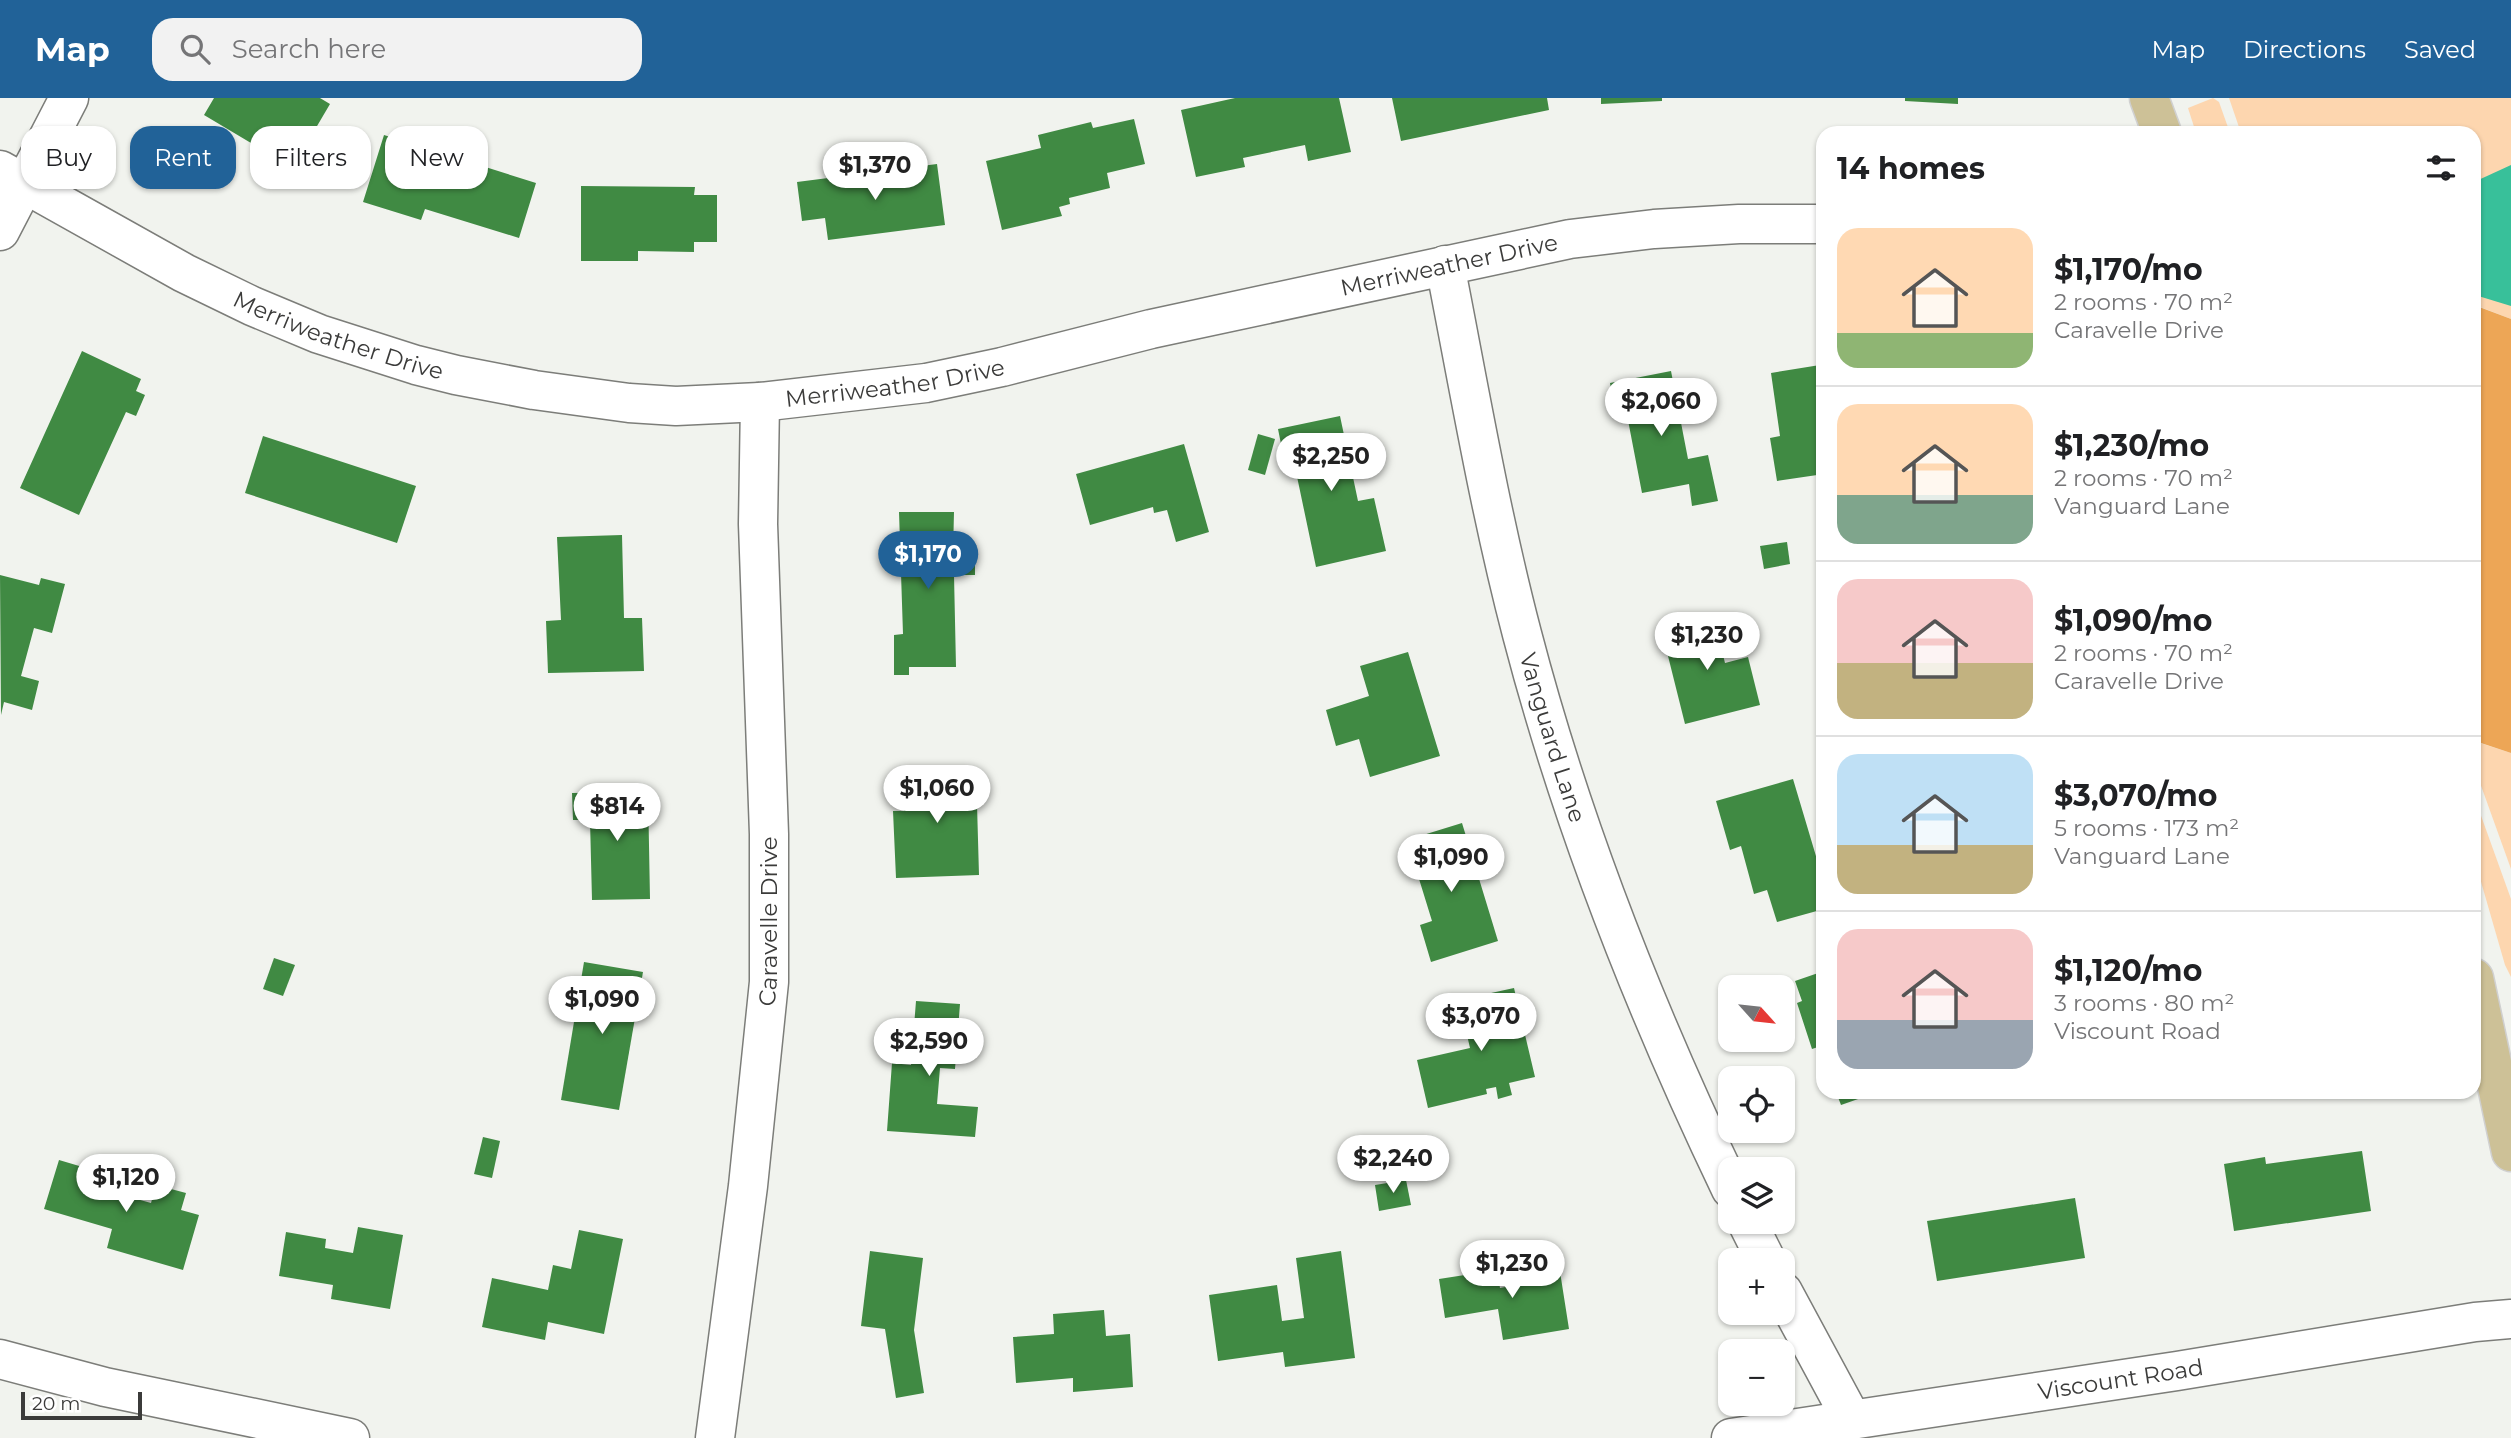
<!DOCTYPE html>
<meta charset="utf-8">
<style>
:root{--surface:#fff;--page:#f2f2f2;--text:#202124;--muted:#757577;--line:#e0e0e0;--accent:#216298}
body{margin:0;font-family:Montserrat,sans-serif;background:var(--page);color:var(--text);height:100vh;display:flex;flex-direction:column;font-size:26px;white-space:nowrap}
*{box-sizing:border-box;margin:0}
p{font-size:23px;color:var(--muted)}
.icon{flex:none;width:38px;height:38px;fill:none;stroke:currentColor;stroke-width:2;stroke-linecap:round;stroke-linejoin:round}
.map{position:relative;flex:1;overflow:hidden}
.panel{position:absolute;left:1816px;top:28px;width:665px;height:973px;display:flex;flex-direction:column;background:var(--surface);border-radius:21px;box-shadow:0 2px 5px #0004}
.panel>*{flex:none}
.guide{position:absolute;left:21px;top:28px;width:665px;height:63px;display:flex;gap:14px}
.needle{width:46px;rotate:117deg}
.tools{position:absolute;left:1718px;top:877px;display:grid;gap:14px}
.tools a{display:grid;place-items:center;width:77px;height:77px;border-radius:14px;background:var(--surface);box-shadow:0 2px 5px #0004;font-size:35px}
.scale{position:absolute;left:21px;bottom:18px;width:121px;box-sizing:border-box;padding-left:7px;border:4px solid #3b3b3a;border-top:0;font-size:19px;line-height:24px;white-space:nowrap;color:#3b3b3a;-webkit-text-stroke:5px #fff;paint-order:stroke}
.price{position:absolute;translate:-50% -60px;padding:0 16px;border-radius:24px;background:#fff;color:#222;font-size:23px;line-height:46px;filter:drop-shadow(0 2px 4px #0008)}
.price::after{content:'';position:absolute;left:50%;top:42px;width:21px;height:16px;margin-left:-10px;background:inherit;clip-path:polygon(0 0,100% 0,50% 100%)}
.price.selected{background:var(--accent);color:#fff}
ul{padding:0;list-style:none}
li{display:flex;align-items:center;gap:21px;height:175px;padding:0 21px}
li+li{border-top:2px solid var(--line)}
li span{display:grid;place-items:center;flex:none;width:196px;height:140px;border-radius:21px;color:#555}
li>.icon{margin-inline-start:auto}
span .icon{width:84px;height:84px;fill:#fffc;stroke-width:1}
li b{font-size:30px}
h2{display:flex;justify-content:space-between;align-items:center;height:84px;padding:0 21px;font-size:30px}
.pill{padding:0 24px;border-radius:21px;background:var(--surface);box-shadow:0 2px 5px #0004;font-size:24px;line-height:63px}
.pill.selected{background:var(--accent);color:#fff}
header{display:flex;align-items:center;gap:42px;box-sizing:border-box;height:98px;padding:0 35px;background:var(--accent);color:#fff}
header strong{font-size:33px}
nav{display:flex;gap:38px;margin-inline-start:auto;font-size:24px}
.search{width:490px;height:63px;background:var(--page);display:flex;align-items:center;gap:18px;box-sizing:border-box;padding:0 24px;border-radius:21px;color:var(--muted);font-size:26px}
.map>svg:first-child{display:block}
.green{fill:#fdd6af}
.forest{fill:#eda656}
.water{fill:#38c09a}
.building{fill:#408a43}
.lines{fill:none;stroke-linecap:round;stroke-linejoin:round}
.minor-casing{stroke:#7c7d79;stroke-width:41}
.major-casing{stroke:#d0d0d0;stroke-width:41}
.minor{stroke:#fff;stroke-width:38}
.major{stroke:#cdc197;stroke-width:38}
.labels{text-anchor:middle;dominant-baseline:central;stroke-width:7;stroke-linejoin:round;paint-order:stroke}
.street-label{font-size:23px;fill:#3b3b3a;stroke:#fff}
</style>
<header>
<strong>Map</strong>
<div class="search"><svg class="icon" aria-label="search" viewBox="0 0 24 24"><circle cx="10" cy="10" r="6"/><path d="M15 15l6 6"/></svg>Search here</div>
<nav><a>Map</a><a>Directions</a><a>Saved</a></nav>
</header>
<div class="map">
<svg width="2511" height="1340" viewBox="0 0 2511 1340">
<rect width="100%" height="100%" fill="#f1f3ee"/>
<!-- green -->
<g class="green">
<polygon points="2213,0 2219,4 2230,35 2196,35 2188,10"/>
<polygon points="2229,0 2511,0 2511,221 2475,207 2474,35 2241,35"/>
<polygon points="2474,643 2511,655 2511,771 2475,671"/>
<polygon points="2475,701 2511,801 2511,879 2505,867 2475,763"/>
</g>
<!-- forest -->
<polygon class="forest" points="2474,207 2511,221 2511,655 2475,643"/>
<!-- water -->
<polygon class="water" points="2511,67 2511,208 2475,197 2474,84"/>
<!-- building -->
<g class="building">
<polygon points="214,0 320,0 330,6 310,40 288,28 271,57 204,17"/>
<polygon points="1235,0 1339,0 1351,54 1308,63 1305,47 1243,60 1245,69 1196,79 1181,12"/>
<polygon points="1392,0 1547,0 1549,12 1401,43"/>
<polygon points="1601,0 1662,0 1662,3 1601,6"/>
<polygon points="1905,0 1958,0 1958,6 1905,3"/>
<polygon points="1134,21 1145,66 1107,75 1110,90 1069,100 1070,106 1059,109 1062,118 1002,132 986,63 1041,50 1038,37 1091,24 1093,30"/>
<polygon points="384,37 536,85 519,140 425,111 421,122 363,104"/>
<polygon points="937,66 945,127 828,142 825,120 802,123 797,84"/>
<polygon points="581,88 695,89 694,97 717,97 717,144 694,144 694,154 638,153 638,163 581,163"/>
<polygon points="82,253 141,281 136,293 145,297 136,318 126,314 79,417 20,390"/>
<polygon points="1820,267 1824,288 1824,376 1777,383 1770,340 1780,338 1771,275"/>
<polygon points="1671,273 1688,361 1708,357 1718,403 1692,408 1689,386 1642,395 1627,317 1616,319 1610,285"/>
<polygon points="1340,318 1358,403 1374,400 1386,453 1316,469 1295,369 1286,371 1278,331"/>
<polygon points="1258,336 1275,341 1265,377 1248,372"/>
<polygon points="263,338 416,388 397,445 245,395"/>
<polygon points="1184,346 1209,434 1176,444 1167,412 1154,415 1153,409 1090,427 1076,376"/>
<polygon points="899,414 954,414 953,455 975,456 975,477 954,477 956,569 909,569 909,577 894,577 894,537 903,536"/>
<polygon points="622,437 624,520 642,520 644,573 548,575 546,523 561,522 557,439"/>
<polygon points="1787,444 1790,466 1764,471 1760,448"/>
<polygon points="0,477 39,487 41,480 65,486 52,535 34,530 21,578 39,583 32,612 4,604 1,617"/>
<polygon points="1713,517 1725,565 1748,559 1760,607 1685,626 1661,530"/>
<polygon points="1408,554 1440,658 1370,679 1359,641 1336,648 1326,612 1369,598 1360,568"/>
<polygon points="976,671 979,777 896,780 893,713 904,713 902,674"/>
<polygon points="1793,681 1824,785 1824,811 1777,824 1767,792 1754,796 1741,748 1730,752 1716,703"/>
<polygon points="648,694 650,801 592,802 590,722 573,722 572,695"/>
<polygon points="1462,725 1498,843 1431,864 1420,827 1432,823 1407,742"/>
<polygon points="274,860 295,867 283,898 263,891"/>
<polygon points="584,864 643,874 619,1012 561,1002"/>
<polygon points="1824,873 1824,954 1823,954 1821,948 1812,951 1797,905 1802,903 1795,883"/>
<polygon points="1514,890 1535,979 1509,985 1512,997 1498,1001 1496,989 1486,991 1487,996 1428,1010 1417,962 1470,950 1459,902"/>
<polygon points="916,903 960,906 955,971 940,970 937,1006 978,1009 975,1039 887,1033 892,965 911,967"/>
<polygon points="1836,994 1878,994 1841,1007"/>
<polygon points="483,1039 500,1043 492,1080 474,1076"/>
<polygon points="2362,1053 2371,1113 2234,1133 2224,1066 2265,1059 2266,1066"/>
<polygon points="59,1062 130,1083 126,1098 151,1105 156,1087 186,1095 181,1112 199,1117 183,1172 107,1150 112,1131 44,1111"/>
<polygon points="1406,1082 1411,1107 1379,1113 1375,1087"/>
<polygon points="2075,1100 2085,1160 1937,1183 1927,1123"/>
<polygon points="358,1129 403,1137 390,1211 331,1201 333,1187 279,1178 286,1134 326,1141 325,1150 353,1155"/>
<polygon points="579,1132 623,1141 604,1236 548,1224 545,1242 482,1229 492,1180 548,1192 553,1167 571,1171"/>
<polygon points="870,1153 923,1160 914,1232 924,1295 896,1300 885,1231 861,1228"/>
<polygon points="1341,1153 1355,1260 1285,1269 1283,1254 1218,1263 1209,1197 1277,1187 1282,1223 1304,1220 1296,1160"/>
<polygon points="1558,1161 1569,1231 1503,1242 1498,1211 1445,1220 1439,1181 1497,1172 1500,1190 1526,1185 1523,1166"/>
<polygon points="1104,1212 1106,1238 1130,1236 1133,1289 1073,1294 1073,1280 1016,1285 1013,1239 1054,1236 1053,1216"/>
</g>
<g class="lines">
<defs>
<g id="minor">
<path id="s1" d="M0 72 184 175 252 208 319 236 416 267 456 277 534 292 629 305 676 308 760 304 926 285 1002 269 1151 231 1570 141 1654 131 1739 126H1824"/>
<polyline points="0,133 69,0"/>
<path id="s2" d="M1445 167C1469 290 1490 414 1522 536 1572 728 1645 912 1731 1091"/>
<polyline points="1747,1124 1766,1162"/>
<polyline points="1783,1194 1852,1322"/>
<polyline points="0,1261 105,1289 350,1340"/>
<path id="s3" d="M715 1340 748 1088 769 884V736L758 426 760 304"/>
<path id="s4" d="M1731 1340 2177 1273 2475 1224 2511 1221"/>
</g>
<g id="major">
<polyline points="2149,0 2162,35"/>
<polyline points="2474,880 2511,1054"/>
</g>
</defs>
<!-- minor casing -->
<use href="#minor" class="minor-casing"/>
<!-- major casing -->
<use href="#major" class="major-casing"/>
<!-- minor -->
<use href="#minor" class="minor"/>
<!-- major -->
<use href="#major" class="major"/>
</g>
<g class="labels">
<!-- street labels -->
<g class="street-label">
<text stroke="none"><textPath href="#s1" startOffset="1512">Merriweather Drive</textPath></text>
<text stroke="none"><textPath href="#s1" startOffset="378">Merriweather Drive</textPath></text>
<text stroke="none"><textPath href="#s1" startOffset="945">Merriweather Drive</textPath></text>
<text stroke="none"><textPath href="#s2" startOffset="485">Vanguard Lane</textPath></text>
<text stroke="none"><textPath href="#s3" startOffset="520">Caravelle Drive</textPath></text>
<text stroke="none"><textPath href="#s4" startOffset="394">Viscount Road</textPath></text>
</g>
</g>
</svg>
<div class="tools">
<a><svg class="needle" viewBox="-14 -14 28 28"><path d="M0-13l5 13h-10z" fill="#e53935"/><path d="M0 13l5-13h-10z" fill="#757577"/></svg></a>
<a><svg class="icon" aria-label="locate" viewBox="0 0 24 24"><circle cx="12" cy="12" r="6"/><path d="M12 2v4M12 18v4M2 12h4M18 12h4"/></svg></a>
<a><svg class="icon" aria-label="layers" viewBox="0 0 24 24"><path d="M12 4l9 5-9 5-9-5zM3 14l9 5 9-5"/></svg></a>
<a>+</a>
<a>−</a>
</div>
<div class="scale">20 m</div>
<b class="price" style="left:875px;top:104px">$1,370</b>
<b class="price" style="left:1661px;top:340px">$2,060</b>
<b class="price" style="left:1331px;top:395px">$2,250</b>
<b class="price selected" style="left:928px;top:493px">$1,170</b>
<b class="price" style="left:1707px;top:574px">$1,230</b>
<b class="price" style="left:937px;top:727px">$1,060</b>
<b class="price" style="left:617px;top:745px">$814</b>
<b class="price" style="left:1451px;top:796px">$1,090</b>
<b class="price" style="left:602px;top:938px">$1,090</b>
<b class="price" style="left:1481px;top:955px">$3,070</b>
<b class="price" style="left:929px;top:980px">$2,590</b>
<b class="price" style="left:1393px;top:1097px">$2,240</b>
<b class="price" style="left:126px;top:1116px">$1,120</b>
<b class="price" style="left:1512px;top:1202px">$1,230</b>
<div class="guide">
<a class="pill">Buy</a>
<a class="pill selected">Rent</a>
<a class="pill">Filters</a>
<a class="pill">New</a>
</div>
<section class="panel">
<h2>14 homes<svg class="icon" aria-label="filters" viewBox="0 0 24 24"><path d="M4 7h16M4 17h16"/><circle cx="9" cy="7" r="2"/><circle cx="15" cy="17" r="2"/></svg></h2>
<ul>
<li><span style="background:linear-gradient(#ffd9b3 75%,#8fb573 0)"><svg class="icon" aria-label="home" viewBox="0 0 24 24"><path d="M3 11l9-7 9 7M6 9v11h12V9"/></svg></span><div><b>$1,170/mo</b><p>2 rooms · 70 m²</p><p>Caravelle Drive</p></div></li>
<li><span style="background:linear-gradient(#ffd9b3 65%,#7fa58c 0)"><svg class="icon" aria-label="home" viewBox="0 0 24 24"><path d="M3 11l9-7 9 7M6 9v11h12V9"/></svg></span><div><b>$1,230/mo</b><p>2 rooms · 70 m²</p><p>Vanguard Lane</p></div></li>
<li><span style="background:linear-gradient(#f6c9c9 60%,#c2b280 0)"><svg class="icon" aria-label="home" viewBox="0 0 24 24"><path d="M3 11l9-7 9 7M6 9v11h12V9"/></svg></span><div><b>$1,090/mo</b><p>2 rooms · 70 m²</p><p>Caravelle Drive</p></div></li>
<li><span style="background:linear-gradient(#bfe0f5 65%,#c2b280 0)"><svg class="icon" aria-label="home" viewBox="0 0 24 24"><path d="M3 11l9-7 9 7M6 9v11h12V9"/></svg></span><div><b>$3,070/mo</b><p>5 rooms · 173 m²</p><p>Vanguard Lane</p></div></li>
<li><span style="background:linear-gradient(#f6c9c9 65%,#9aa5b1 0)"><svg class="icon" aria-label="home" viewBox="0 0 24 24"><path d="M3 11l9-7 9 7M6 9v11h12V9"/></svg></span><div><b>$1,120/mo</b><p>3 rooms · 80 m²</p><p>Viscount Road</p></div></li>
</ul>
</section>
</div>
